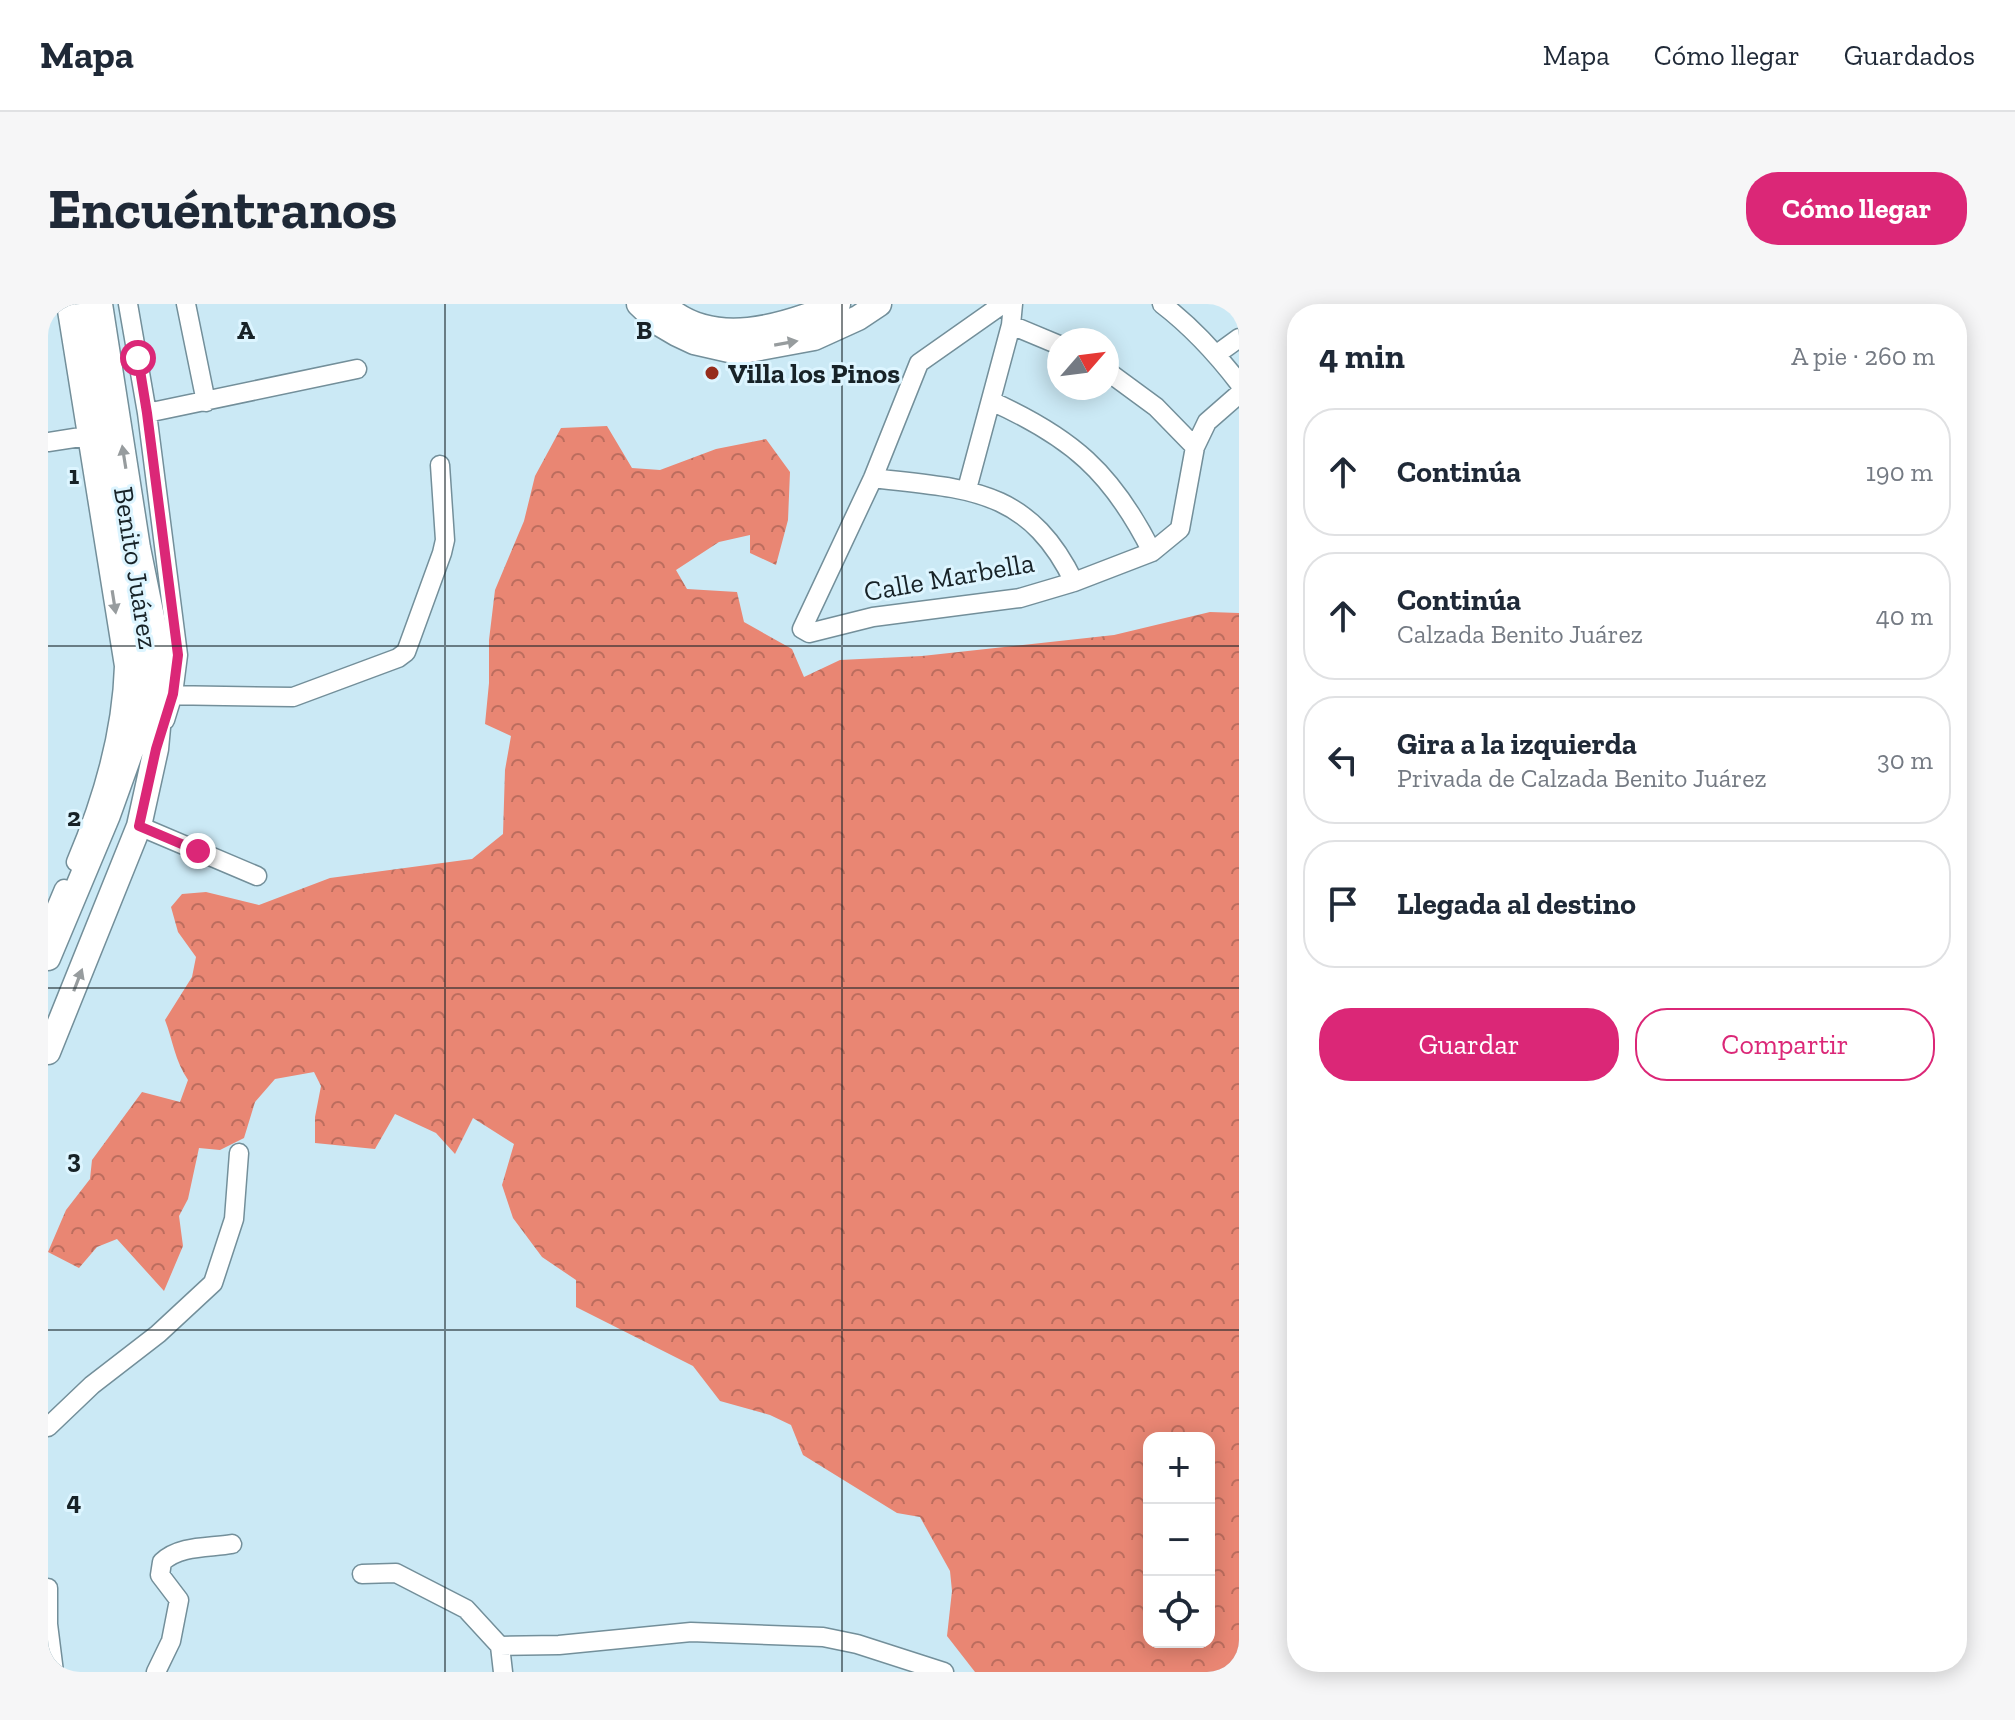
<!DOCTYPE html>
<html lang="es">
<head>
<meta charset="utf-8">
<style>
	body { margin:0; font-family:"Zilla Slab",serif; background:#f6f6f7; color:#1f2937 }
	.controls { position:absolute; right:24px; bottom:24px; display:grid; overflow:hidden; border-radius:16px; box-shadow:0 4px 20px #0003 }
	.controls button { width:72px; height:72px; display:grid; place-items:center; padding:0; border:0; border-bottom:2px solid #e0e1e3; background:#fff; color:#1f2937; font:40px sans-serif }
	.compass { position:absolute; left:999px; top:24px; width:72px; height:72px; border-radius:50%; background:#fff; box-shadow:0 4px 20px #0003; rotate:62deg }
	.stop { position:absolute; width:24px; height:24px; margin:-18px; border:6px solid #db2777; border-radius:50%; background:#fff }
	.stop.end { background:#db2777; border-color:#fff; box-shadow:0 2px 8px #0008 }
	.list { margin:0; padding:0; list-style:none }
	h2 { display:flex; justify-content:space-between; align-items:center; height:104px; margin:0; padding:0 32px; font-size:34px }
	h2 small { font-size:26px; font-weight:400; color:#747a83 }
	.list li { display:grid; grid-template-columns:52px 1fr auto; gap:24px; align-items:center; box-sizing:border-box; height:128px; margin:0 16px 16px; padding:0 16px; border:2px solid #e0e1e3; border-radius:32px }
	.list b { display:block; font-size:30px; white-space:nowrap }
	.list p { margin:0; font-size:26px; white-space:nowrap; color:#747a83 }
	.list em { font-size:26px; font-style:normal; color:#747a83 }
	.actions { display:flex; gap:16px; padding:24px 32px }
	.actions a { flex:1; padding:18px 0; border:2px solid #db2777; border-radius:32px; text-align:center; font-size:28px; color:#db2777 }
	.actions .main { background:#db2777; color:#fff }
	.icon { flex:none; width:44px; height:44px; fill:none; stroke:currentColor; stroke-width:2; stroke-linecap:round; stroke-linejoin:round }
	.map { position:relative; flex:none; width:1191px; height:1368px; overflow:hidden; border-radius:32px }
	header { display:flex; align-items:center; gap:48px; box-sizing:border-box; height:112px; padding:0 40px; background:#fff; border-bottom:2px solid #e0e1e3 }
	header strong { font-size:38px }
	nav { display:flex; gap:44px; margin-inline-start:auto; font-size:28px }
	.intro { display:flex; align-items:center; justify-content:space-between; box-sizing:border-box; height:192px; padding:0 48px }
	h1 { margin:0; font-size:56px }
	.button { padding:20px 36px; border-radius:32px; background:#db2777; color:#fff; font-size:28px; font-weight:700 }
	main { display:flex; gap:48px; padding:0 48px }
	aside { flex:1; background:#fff; border-radius:32px; box-shadow:0 4px 20px #0003 }
	.map>svg:first-child { display:block }
	.forest { fill:url(#forest-crowns); fill-rule:evenodd }
	.lines { fill:none; stroke-linecap:round; stroke-linejoin:round }
	.minor-casing { stroke:#738f9a; stroke-width:21 }
	.major-casing { stroke:#738f9a; stroke-width:27 }
	.minor { stroke:#fff; stroke-width:18 }
	.major { stroke:#fff; stroke-width:24 }
	.oneway { fill:#979c9e }
	.route { stroke:#db2777; stroke-width:10 }
	.grid { fill:none; stroke:#172227; stroke-width:2; stroke-opacity:0.55 }
	.poi-dot { fill:#962c1c; stroke:#ddf5ff; stroke-width:3 }
	.labels { text-anchor:middle; dominant-baseline:central; stroke-width:6; stroke-linejoin:round; paint-order:stroke }
	.poi-label { font-size:28px; font-weight:bold; fill:#172227; stroke:#ddf5ff; text-anchor:start }
	.street-label { font-size:28px; fill:#172227; stroke:#ddf5ff }
	.grid-label { font-size:26px; text-anchor:middle; font-weight:bold; fill:#172227; stroke:#ddf5ff; stroke-width:6; stroke-linejoin:round; paint-order:stroke }
</style>
</head>
<body>
<header>
<strong>Mapa</strong>
<nav><a>Mapa</a><a>Cómo llegar</a><a>Guardados</a></nav>
</header>
<div class="intro"><h1>Encuéntranos</h1><a class="button">Cómo llegar</a></div>
<main>
<div class="map">
<svg width="1191" height="1368" viewBox="0 0 1191 1368">
	<defs>
		<pattern id="forest-crowns" width="20" height="18" patternUnits="userSpaceOnUse" patternTransform="scale(2)"><rect width="20" height="18" fill="#e98673"/><path d="M2 6a3 3 0 1 1 6 0M12 15a3 3 0 1 1 6 0" fill="none" stroke="#bc6d5e"/></pattern>
	</defs>
	<rect width="100%" height="100%" fill="#cbe9f5"/>
	<path class="forest" d="M559 122 584 164 612 166 668 145 718 135 742 168 740 216 728 261 702 249V231L671 238 628 266 639 285 689 288 696 318 744 345 756 373 792 356 874 352 1066 331 1162 308 1191 309V1368H927L899 1332 904 1287 902 1267 872 1213 849 1209 755 1151 743 1121 722 1111 672 1097 645 1062 528 1003V976L494 953 465 914 454 881 466 840 425 814 407 850 388 829 347 810 327 845 267 839V813L273 782 266 768 227 775 207 798 196 834 172 846 151 844 140 895 131 912 135 942 116 987 69 935 49 943 31 964 0 948 18 906 42 875 44 856 94 788 132 798 140 776C127 757 125 737 117 716L144 673 148 653 130 628 123 603 134 590 158 588 211 601 282 574 424 555 455 530 457 466 463 432 437 420 441 379V336L447 286 476 217 487 172 513 124ZM1101 1134H1161V1338H1101Z"/>
	<g class="lines">
		<defs>
			<path id="minor" d="M18 0 76 362C74 428 54 497 28 558
				M80 0 99 109 130 351 125 390 117 416
				M138 0 158 98
				M955 0 871 59 825 174 754 325 761 329 825 313 972 294 1026 278 1104 248 1132 225 1147 143 1159 118 1191 90
				M1114 0C1144 23 1168 49 1191 79
				M963 21 1011 41
				M1169 50 1191 34
				M1059 67 1108 103 1147 143
				M943 97C1023 133 1064 168 1104 248
				M99 109 309 65
				M0 138 39 132
				M825 174C918 185 980 183 1026 278
				M919 185 963 21 965 0
				M114 391 245 393 350 354 358 348 394 249 397 236 392 161
				M91 522 209 572
				M0 623 16 585
				M0 1123 44 1081 110 1030 165 979 186 915 191 849
				M314 1270 348 1269 418 1305 452 1342 511 1341 643 1328 775 1333 809 1340 896 1368
				M0 1284V1320L6 1368
				M452 1342 455 1368
				M108 1368 123 1337 131 1296 112 1271 114 1258C132 1241 161 1244 184 1240"/>
			<path id="major" d="M591 0 612 20 629 30 646 38 690 48 766 34 810 14 831 0
				M615 0C663 47 737 22 790 0
				M0 654 60 511 84 444 91 403 93 361 67 225 31 0
				M0 748 91 522 108 445 112 402 111 363 106 323 90 244 52 0"/>
		</defs>
		<use href="#minor" class="minor-casing"/>
		<use href="#major" class="major-casing"/>
		<use href="#minor" class="minor"/>
		<use href="#major" class="major"/>
	</g>
	<defs><path id="oneway-solid" d="M-6-.8H1V-3.2L6.5 0L1 3.2V.8H-6Z" transform="scale(2)"/></defs>
	<g class="oneway">
		<use href="#oneway-solid" transform="translate(738 39) rotate(-10)"/>
		<use href="#oneway-solid" transform="translate(76 153) rotate(-99)"/>
		<use href="#oneway-solid" transform="translate(66 298) rotate(81)"/>
		<use href="#oneway-solid" transform="translate(30 676) rotate(-69)"/>
	</g>
	<g class="lines">
		<path class="route" d="M90 54 99 109 130 351 125 390 108 445 91 522 150 547"/>
	</g>
	<path class="grid" d="M397 0V1368M794 0V1368M0 342H1191M0 684H1191M0 1026H1191"/>
	<circle class="poi-dot" cx="664" cy="69" r="8"/>
	<g class="labels">
		<g class="poi-label">
			<text x="680" y="69">Villa los Pinos</text>
		</g>
		<g class="street-label">
			<text transform="translate(88 264) rotate(81)">Benito Juárez</text>
			<text transform="translate(901 273) rotate(-10)">Calle Marbella</text>
		</g>
	</g>
	<g class="grid-label">
		<text x="198" y="35">A</text>
		<text x="596" y="35">B</text>
		<text x="26" y="180">1</text>
		<text x="26" y="522">2</text>
		<text x="26" y="864">3</text>
		<text x="26" y="1206">4</text>
	</g>
</svg>
<div class="controls">
<button>+</button>
<button>−</button>
<button><svg class="icon" aria-label="locate" viewBox="0 0 24 24"><circle cx="12" cy="12" r="6"/><path d="M12 2v4M12 18v4M2 12h4M18 12h4"/></svg></button>
</div>
<svg class="compass" viewBox="-18 -18 36 36"><path d="M0-13l5 13h-10z" fill="#e53935"/><path d="M0 13l5-13h-10z" fill="#747a83"/></svg>
<div class="stop" style="left:90px;top:54px"></div>
<div class="stop end" style="left:150px;top:547px"></div>
</div>
<aside>
<h2>4 min<small>A pie · 260 m</small></h2>
<ul class="list">
<li><svg class="icon" aria-label="ahead" viewBox="0 0 24 24"><path d="M12 20V5M6 11l6-6 6 6"/></svg><div><b>Continúa</b></div><em>190 m</em></li>
<li><svg class="icon" aria-label="ahead" viewBox="0 0 24 24"><path d="M12 20V5M6 11l6-6 6 6"/></svg><div><b>Continúa</b><p>Calzada Benito Juárez</p></div><em>40 m</em></li>
<li><svg class="icon" aria-label="left" viewBox="0 0 24 24"><path d="M17 20v-9H6M10 6l-5 5 5 5"/></svg><div><b>Gira a la izquierda</b><p>Privada de Calzada Benito Juárez</p></div><em>30 m</em></li>
<li><svg class="icon" aria-label="arrive" viewBox="0 0 24 24"><path d="M6 21V4h12l-3 4 3 4H6"/></svg><div><b>Llegada al destino</b></div></li>
</ul>
<div class="actions"><a class="main">Guardar</a><a>Compartir</a></div>
</aside>
</main>
</body>
</html>
